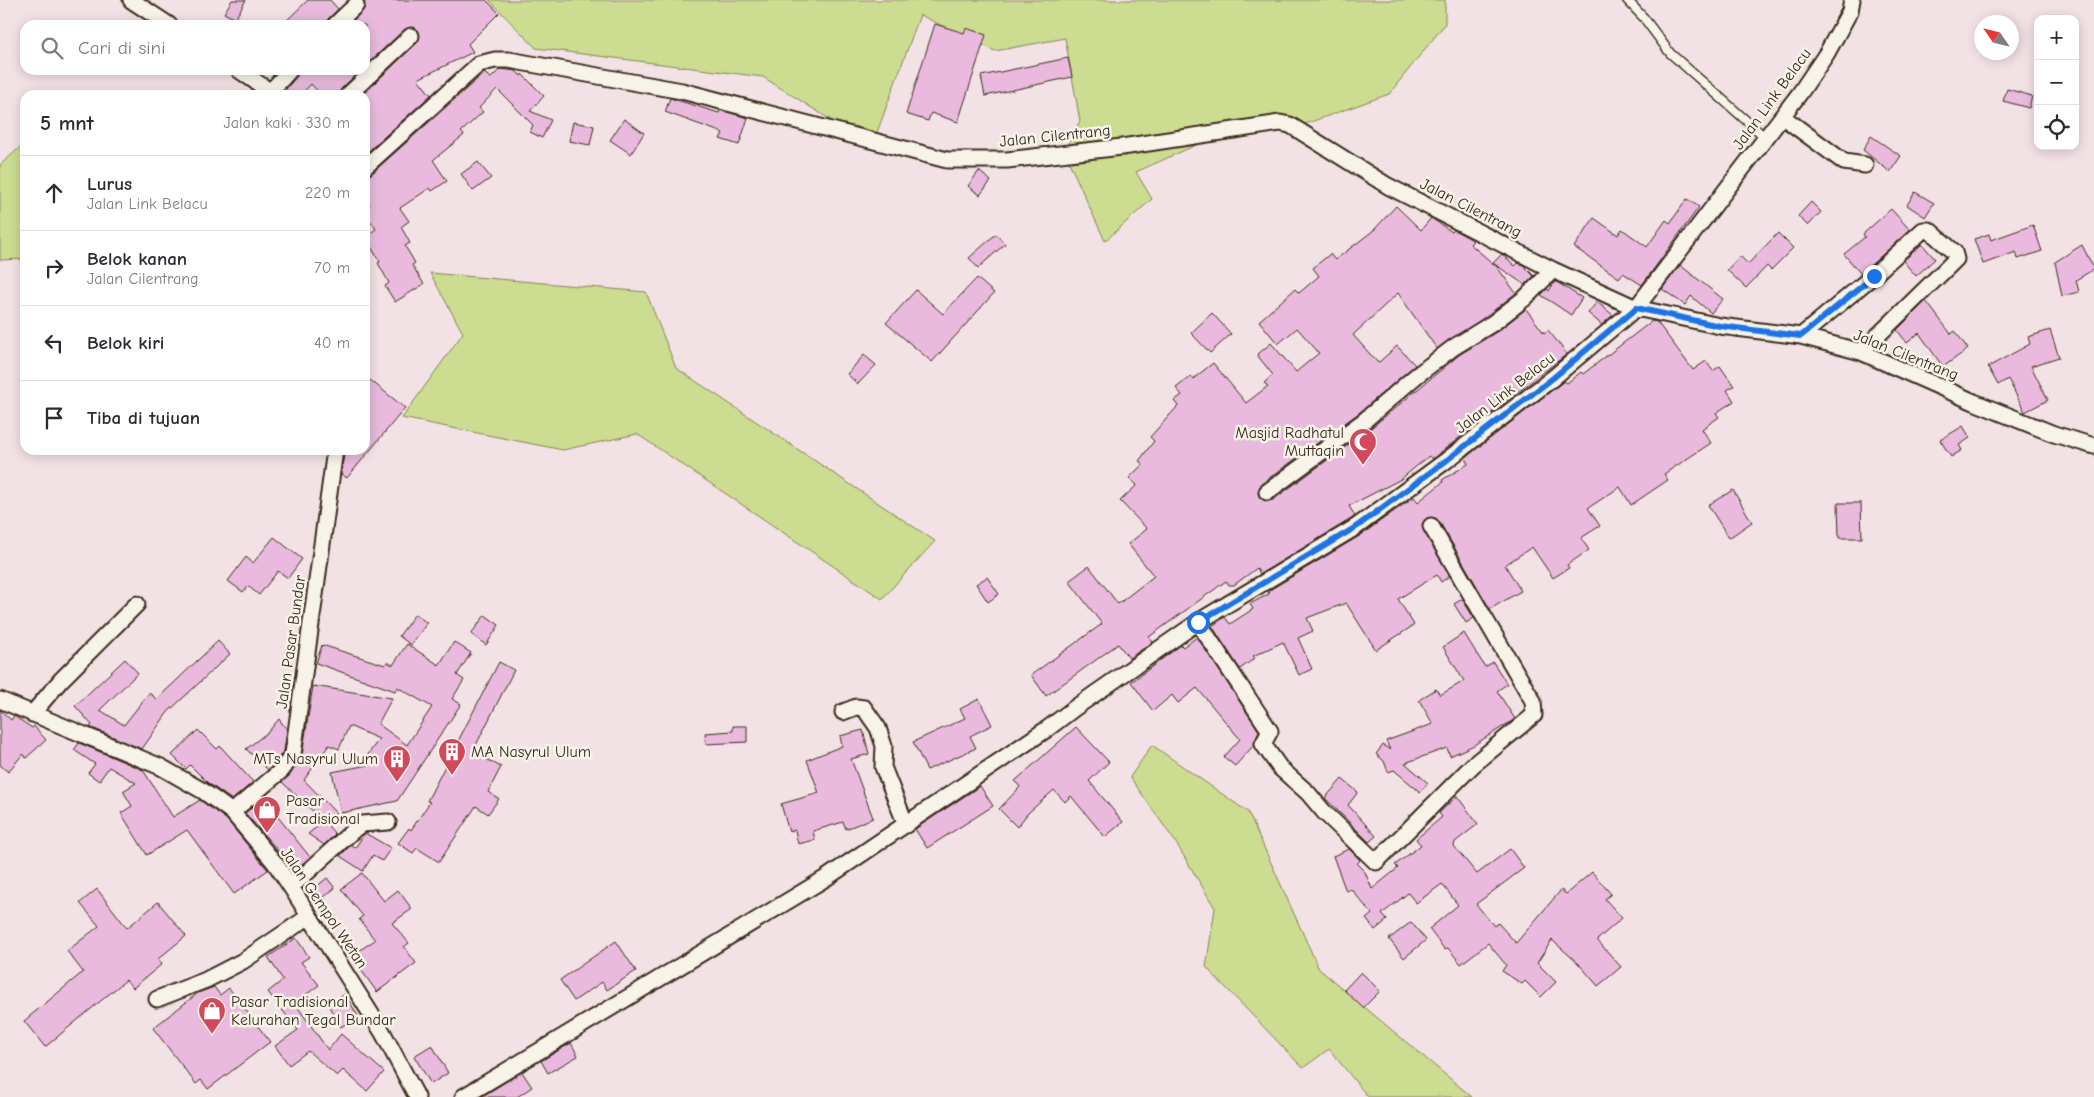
<!DOCTYPE html>
<html lang="id">
<head>
<meta charset="utf-8">
<style>
	body { margin:0; font-family:"Comic Neue",sans-serif; background:#f7f7f7; color:#2b2b33 }
	.controls { position:absolute; right:15px; top:15px; display:grid; overflow:hidden; border-radius:10px; box-shadow:0 2px 12px #0003 }
	.controls button { width:45px; height:45px; display:grid; place-items:center; padding:0; border:0; border-bottom:1px solid #e1e1e2; background:#fff; color:#2b2b33; font:25px sans-serif }
	.compass { position:absolute; left:1974px; top:15px; width:45px; height:45px; border-radius:50%; background:#fff; box-shadow:0 2px 12px #0003; rotate:305deg }
	.stop { position:absolute; width:15px; height:15px; margin:-11px; border:4px solid #1a73e8; border-radius:50%; background:#fff }
	.stop.end { background:#1a73e8; border-color:#fff; box-shadow:0 1px 5px #0008 }
	.list { margin:0; padding:0; list-style:none }
	h2 { display:flex; justify-content:space-between; align-items:center; height:65px; margin:0; padding:0 20px; font-size:21px }
	h2 small { font-size:16px; font-weight:400; color:#7c7c81 }
	.list li { display:grid; grid-template-columns:32px 1fr auto; gap:15px; align-items:center; box-sizing:border-box; height:75px; padding:0 20px; border-top:1px solid #e1e1e2 }
	.list b { display:block; font-size:19px; white-space:nowrap }
	.list p { margin:0; font-size:16px; white-space:nowrap; color:#7c7c81 }
	.list em { font-size:16px; font-style:normal; color:#7c7c81 }
	.icon { flex:none; width:28px; height:28px; fill:none; stroke:currentColor; stroke-width:2; stroke-linecap:round; stroke-linejoin:round }
	.map { position:relative; flex:none; width:2094px; height:1097px; overflow:hidden }
	.search { position:absolute; background:#fff; box-shadow:0 2px 12px #0003; left:20px; top:20px; width:350px; height:55px; display:flex; align-items:center; gap:12px; box-sizing:border-box; padding:0 18px; border-radius:15px; color:#7c7c81; font-size:19px }
	.panel { position:absolute; background:#fff; box-shadow:0 2px 12px #0003; left:20px; top:90px; width:350px; height:365px; border-radius:15px }
	.map>svg:first-child { display:block }
	.green { fill:#ccdc90; stroke:#848357 }
	.building { fill:#e9badd; stroke:#3b2a1e }
	.lines { fill:none; stroke-linecap:round; stroke-linejoin:round }
	.service-casing { stroke:#3b2a1e; stroke-width:11 }
	.minor-casing { stroke:#3b2a1e; stroke-width:19 }
	.service { stroke:#f7f3e8; stroke-width:8 }
	.minor { stroke:#f7f3e8; stroke-width:15 }
	.route { stroke:#1a73e8; stroke-width:6 }
	.labels { text-anchor:middle; dominant-baseline:central; stroke-width:5; stroke-linejoin:round; paint-order:stroke }
	.street-label { font-size:16px; fill:#3b2a1e; stroke:#f7f3e8 }
	.poi-label { font-size:16px; fill:#3b2a1e; stroke:#f7f3e8; text-anchor:start }
</style>
</head>
<body>
<div class="map">
<svg width="2094" height="1097" viewBox="0 0 2094 1097">
	<rect width="100%" height="100%" fill="#f3e2e5"/>
	<filter id="ink" filterUnits="userSpaceOnUse"><feTurbulence type="fractalNoise" baseFrequency=".02" numOctaves="2"/><feDisplacementMap in="SourceGraphic" scale="10" xChannelSelector="R" yChannelSelector="G"/><feConvolveMatrix kernelMatrix="1 2 1 2 8 2 1 2 1" color-interpolation-filters="sRGB"/></filter>
	<g filter="url(#ink)">
		<path class="green" d="M489 0H1445V24L1389 94 1294 128 1205 141 1136 172 1152 199 1105 241 1064 151 1080 121 1065 38 995 51 920 15 872 146 763 77 536 48Z
			M25 143V259L0 260V165Z
			M430 273 646 292 676 368 935 541 882 599 637 434 563 450 402 418 463 333Z
			M1152 745 1248 812 1319 969 1472 1097H1368L1329 1049 1303 1068 1206 967 1215 908 1176 843 1130 777Z"/>
		<path class="building" d="M232 0H246L235 19 224 13Z
			M308 0H330L338 9 328 19 326 25H282Z
			M364 0H486L499 13 468 44 473 52 418 79 431 95 365 154V95H362L417 43 420 34 414 27 405 29 365 66V25H349L365 8Z
			M935 24 964 33 966 28 986 35 958 122 931 113 928 121 906 114Z
			M1068 58 1072 77 985 96 981 76Z
			M500 69 516 71 521 76 522 74 544 96 530 111 551 120 542 138 530 132 533 125 497 89 479 108 483 112 461 132 464 135 433 160 447 181 432 191 430 188 400 208 409 221 401 227 410 243 405 246 415 263 412 265 424 284 395 302 385 286 389 283 378 263 380 262 365 237 376 229 365 213V208L370 204 365 196V176L371 174 484 73 491 78Z
			M299 70H361L342 88 339 95H321L311 84 301 95H292L286 89 297 76Z
			M2007 89 2032 96 2029 108 2003 101Z
			M670 98 719 113 720 110 748 118 739 145 720 139 723 133 665 112Z
			M624 119 644 133 631 154 610 140Z
			M573 122 594 126 590 145 569 141Z
			M1871 136 1901 156 1890 172 1863 150Z
			M478 162 491 178 473 191 461 174Z
			M979 171 991 181 980 195 968 186Z
			M1915 192 1934 203 1925 217 1907 205Z
			M1687 199 1699 207 1642 285 1623 273 1619 278 1574 247 1594 218 1618 235 1622 229 1647 247 1666 220 1670 223Z
			M1811 202 1821 212 1808 226 1798 216Z
			M1396 206 1421 230 1431 218 1452 232 1454 230 1469 238 1473 241 1470 244 1497 267 1516 293 1488 315 1437 349 1398 293 1353 335 1378 363 1397 346 1415 365 1359 413 1261 484 1258 493 1260 498 1268 501 1273 500 1371 428 1459 355 1498 331 1526 309 1544 333 1548 330 1567 354 1432 459 1429 456 1401 479 1349 506 1355 516 1351 519 1260 574 1257 568 1234 585H1229L1226 581 1149 637 1153 642 1129 658 1118 644 1046 696 1031 675 1102 624 1069 581 1089 566 1118 604 1154 576 1128 544 1147 529 1120 501 1137 485 1129 478 1143 464 1139 461 1154 441 1150 437 1178 406 1174 401 1182 395 1176 388 1191 376 1193 379 1213 363 1246 403 1268 386 1264 383 1273 375 1257 355 1271 343 1296 372 1319 353 1297 328 1278 344 1259 321 1295 289 1299 293 1319 276 1313 268 1330 254 1335 260 1374 230Z
			M1891 209 1910 230 1861 274 1844 254 1865 237 1863 234Z
			M2033 225 2042 251 2018 259 2016 252 1983 264 1974 239 1989 234 1991 240Z
			M1778 233 1793 248 1771 270 1767 266 1746 288 1727 270 1740 256 1748 264Z
			M996 234 1005 244 978 268 969 258Z
			M1922 244 1935 259 1916 276 1903 261Z
			M2082 245 2094 269 2076 280 2079 292 2062 296 2055 262Z
			M1502 254 1515 266 1518 263 1523 265 1534 276 1525 285 1493 263Z
			M1680 265 1723 299 1711 313 1691 296 1685 305 1662 289Z
			M977 278 994 293 932 362 886 323 916 290 943 314Z
			M1555 281 1582 298 1571 315 1541 295 1547 289 1549 291Z
			M1926 301 1951 334 1955 331 1968 349 1943 367 1919 333 1907 343 1897 330Z
			M1597 302 1613 315 1602 325 1588 313Z
			M1212 313 1231 334 1210 353 1191 333Z
			M1652 321 1657 322 1693 370 1706 361 1713 371 1720 366 1734 386 1727 390 1734 401 1716 413 1719 417 1702 429 1711 443 1664 474 1668 480 1631 505 1620 487 1588 508 1600 526 1581 538 1589 550 1567 565 1569 568 1553 578 1532 547 1505 565 1521 591 1490 609 1439 521 1435 518H1427L1423 522V530L1450 576 1441 582 1437 575 1398 599 1414 625 1376 650 1346 603 1307 618 1313 631 1298 638 1312 669 1299 675 1283 642 1253 656 1255 658 1240 669 1212 626 1225 617 1230 624 1253 609 1250 604 1269 594 1268 591 1361 535 1414 497 1418 502 1443 482 1442 480 1468 464 1465 458 1564 381 1567 383 1581 372 1583 374Z
			M2050 330 2059 357 2031 366 2048 400 2025 412 2008 379 1998 385 1988 367 2030 344 2028 337Z
			M864 355 876 365 858 384 847 374Z
			M365 376 405 408 347 478 341 474 344 455 348 450H365Z
			M1963 426 1970 438 1959 445 1962 450 1951 457 1940 440Z
			M1733 490 1752 522 1729 538 1708 505Z
			M1838 503H1861L1862 538H1839Z
			M274 537 302 559 288 578 278 571 259 595 248 586 243 592 228 581 246 557 253 563Z
			M987 577 999 594 988 602 976 584Z
			M1462 599 1474 618 1466 623 1454 604Z
			M415 614 427 623 411 645 399 636Z
			M485 615 499 625 486 645 471 634Z
			M1464 633 1485 667 1493 662 1507 684 1497 691 1515 719 1474 745 1450 756 1447 748 1405 763 1428 783 1420 792 1394 770 1388 772 1384 761 1376 754 1383 745 1390 750 1386 741 1433 724 1419 700 1436 689 1440 695 1464 681 1443 647Z
			M1197 637 1259 731 1254 745 1235 766 1224 757 1240 739 1197 688 1178 703 1172 695 1153 711 1131 682 1181 645 1183 647Z
			M218 641 230 654 168 712 142 749 90 727 92 725 75 706 125 659 138 673 100 710 124 725 149 693 157 699Z
			M454 642 471 653 457 675 464 680 452 699 461 704 397 801 341 813 332 772 373 764 364 760 379 739 349 726 339 749 329 745 304 780 337 814 319 817 282 782 290 775 302 756 313 686 392 698 378 724 407 745 432 707 397 687 395 691 316 663 322 645 385 665 387 662 393 665 407 644 439 665Z
			M499 662 514 670 474 749 477 750 475 753 501 767 488 792 499 799 488 814 476 806 439 862 417 848 413 853 398 843 409 828 411 830 430 802 427 801Z
			M979 699 992 725 970 736 976 748 927 770 913 742 965 718 960 709Z
			M0 710 11 720 14 716 32 728 34 726 46 740 26 758 23 754 8 772 0 765Z
			M279 719 287 730 284 751 268 770 246 749 268 732Z
			M733 726H747V742L706 744 705 733 733 731Z
			M1076 727 1109 762 1089 781 1123 822 1105 837 1071 796 1065 802 1054 790 1028 813 1017 827 999 809 1020 787 1015 781Z
			M198 730 217 749 220 746 253 782 232 800 208 783 190 765 186 769 172 755Z
			M863 730 869 754 851 759 873 818 846 829 843 822 813 831 815 840 798 844 795 830 789 832 781 804 819 793 807 760 842 746 840 736Z
			M79 743 143 770 173 817 200 800 226 819 268 870 234 894 187 830 147 855 121 813 132 806 123 791 136 783 109 767 99 781 88 773 95 764 74 750Z
			M1342 779 1358 792 1348 805 1376 836 1369 842 1325 798Z
			M980 786 993 806 927 848 915 829Z
			M1457 796 1478 824 1455 842 1454 846 1477 874 1510 849 1524 868 1476 904 1494 926 1498 923 1516 943 1561 890 1566 894 1592 872 1611 894 1605 899 1622 918 1597 940 1621 967 1598 986 1579 964 1552 940 1537 963 1556 982 1541 997 1525 981 1522 984 1502 971 1506 965 1488 943 1461 964 1448 948 1445 950 1429 929 1458 905 1442 884 1416 903 1408 893 1382 914 1387 920 1375 930 1366 919 1372 914 1351 889 1346 891 1333 856 1349 849 1360 860 1357 864 1365 872 1372 889 1398 868 1395 865 1421 845 1416 839 1442 817 1439 813Z
			M265 797 272 805 270 807 310 857 295 870 245 813Z
			M324 821 335 834 324 845 308 834Z
			M365 833 391 848 382 861 373 855 363 871 340 856 351 845 355 848Z
			M362 873 384 901 398 890 412 909 392 923 409 943 404 947 416 963 377 992 351 956 375 940 359 919 363 916 341 889Z
			M327 878 335 888 318 902 310 892Z
			M97 889 127 928 158 902 186 936 158 959 162 964 133 988 126 980 45 1047 24 1021 83 972 67 951 99 926 80 903Z
			M1411 922 1426 940 1404 958 1389 939Z
			M296 938 309 957 301 962 319 985 295 1003 328 1050 341 1034 384 1072 367 1091 343 1070 337 1076 308 1051 289 1065 275 1046 298 1030 268 992 283 980 268 957Z
			M616 941 636 971 607 990 602 982 574 1001 560 980Z
			M1361 972 1380 991 1363 1008 1344 990Z
			M214 987 220 995 229 988 270 1042 208 1089 201 1080 196 1084 153 1028 198 993Z
			M345 994 358 1016 341 1027 328 1005Z
			M571 1043 578 1056 548 1073 541 1061Z
			M432 1045 448 1073 431 1084 414 1056Z
			M522 1072 532 1087 517 1097H481Z"/>
		<g class="lines">
			<defs>
				<path id="service" d="M1627 0 1644 18 1670 53 1766 138"/>
				<path id="minor" d="M131 0 169 25
					M335 25 356 5
					M239 70 275 95
					M271 91 290 70
					M348 95 411 36
					M1783 117 1844 162 1865 165
					M365 167 479 64 495 60H509L682 91 947 160H1007L1122 147 1280 123 1290 125 1388 186 1553 270 1636 308 1720 326 1801 336 1861 352 1974 402 2054 434 2094 446
					M1801 336 1874 275 1923 230H1929L1954 252 1956 259 1861 352
					M1267 492 1365 420 1416 376 1454 347 1493 323 1525 298 1553 270
					M1198 622 1270 731 1263 744 1280 768 1308 793 1324 812 1376 862 1473 765 1534 715 1533 701 1431 526
					M0 700 161 767 203 791 232 812 275 863 291 887 383 1033 417 1097
					M843 712 856 707 864 708 878 728 884 746 883 767 906 825
					M32 714 61 680 137 604
					M232 812 282 770 293 754 335 450
					M291 887 356 828 362 824 388 822
					M157 999 206 980 243 961 308 917
					M463 1097 826 878 1047 729 1076 707 1198 622 1356 527 1447 460 1553 378 1636 308 1800 93 1827 53 1850 11 1852 0"/>
			</defs>
			<use href="#service" class="service-casing"/>
			<use href="#minor" class="minor-casing"/>
			<use href="#service" class="service"/>
			<use href="#minor" class="minor"/>
		</g>
	</g>
	<g class="lines" filter="url(#ink)">
		<path class="route" d="M1198 622 1356 527 1447 460 1553 378 1636 308 1720 326 1801 336 1874 276"/>
	</g>
	<defs>
		<symbol id="mosque-pin" viewBox="-11 -11 22 30"><path d="M0 17L-7.5 6A9.5 9.5 0 1 1 7.5 6Z" fill="#d1495b" stroke="#f7f3e8"/><path d="M3.5-4.9A6 6 0 1 0 3.5 4.9A5 5 0 1 1 3.5-4.9Z" fill="#fff"/></symbol>
		<symbol id="building-pin" viewBox="-11 -11 22 30"><path d="M0 17L-7.5 6A9.5 9.5 0 1 1 7.5 6Z" fill="#d1495b" stroke="#f7f3e8"/><path d="M-4-6H4V6H1V3H-1V6H-4ZM-2.5-4.3h1.7v1.8h-1.7ZM.8-4.3h1.7v1.8H.8ZM-2.5-1h1.7V.8h-1.7ZM.8-1h1.7V.8H.8Z" fill="#fff"/></symbol>
		<symbol id="shop-pin" viewBox="-11 -11 22 30"><path d="M0 17L-7.5 6A9.5 9.5 0 1 1 7.5 6Z" fill="#d1495b" stroke="#f7f3e8"/><path d="M-5-2.5h2.3a2.7 3.5 0 0 1 5.4 0H5L5.5 6h-11ZM-1.5-2.5h3a1.5 2.3 0 0 0-3 0Z" fill="#fff"/></symbol>
	</defs>
	<g fill-rule="evenodd">
		<use href="#mosque-pin" x="1347" y="426" width="32" height="43"/>
		<use href="#building-pin" x="436" y="736" width="32" height="43"/>
		<use href="#building-pin" x="381" y="743" width="32" height="43"/>
		<use href="#shop-pin" x="251" y="794" width="32" height="43"/>
		<use href="#shop-pin" x="196" y="995" width="32" height="43"/>
	</g>
	<g class="labels">
		<g class="street-label">
			<text transform="translate(1772 99) rotate(-54)">Jalan Link Belacu</text>
			<text transform="translate(1055 136) rotate(-6)">Jalan Cilentrang</text>
			<text transform="translate(1471 208) rotate(27)">Jalan Cilentrang</text>
			<text transform="translate(1906 355) rotate(22)">Jalan Cilentrang</text>
			<text transform="translate(1505 393) rotate(-38)">Jalan Link Belacu</text>
			<text transform="translate(291 642) rotate(-82)">Jalan Pasar Bundar</text>
			<text transform="translate(324 908) rotate(56)">Jalan Gempol Wetan</text>
		</g>
		<g class="poi-label">
			<text x="1344" y="433" text-anchor="end">Masjid Radhatul<tspan x="1344" dy="18">Muttaqin</tspan></text>
			<text x="471" y="752">MA Nasyrul Ulum</text>
			<text x="378" y="759" text-anchor="end">MTs Nasyrul Ulum</text>
			<text x="286" y="801">Pasar<tspan x="286" dy="18">Tradisional</tspan></text>
			<text x="231" y="1002">Pasar Tradisional<tspan x="231" dy="18">Kelurahan Tegal Bundar</tspan></text>
		</g>
	</g>
</svg>
<div class="controls">
<button>+</button>
<button>−</button>
<button><svg class="icon" aria-label="locate" viewBox="0 0 24 24"><circle cx="12" cy="12" r="6"/><path d="M12 2v4M12 18v4M2 12h4M18 12h4"/></svg></button>
</div>
<svg class="compass" viewBox="-18 -18 36 36"><path d="M0-13l5 13h-10z" fill="#e53935"/><path d="M0 13l5-13h-10z" fill="#7c7c81"/></svg>
<div class="stop" style="left:1198px;top:622px"></div>
<div class="stop end" style="left:1874px;top:276px"></div>
<div class="search"><svg class="icon" aria-label="search" viewBox="0 0 24 24"><circle cx="10" cy="10" r="6"/><path d="M15 15l6 6"/></svg>Cari di sini</div>
<section class="panel">
<h2>5 mnt<small>Jalan kaki · 330 m</small></h2>
<ul class="list">
<li><svg class="icon" aria-label="ahead" viewBox="0 0 24 24"><path d="M12 20V5M6 11l6-6 6 6"/></svg><div><b>Lurus</b><p>Jalan Link Belacu</p></div><em>220 m</em></li>
<li><svg class="icon" aria-label="right" viewBox="0 0 24 24"><path d="M7 20v-9h11M14 6l5 5-5 5"/></svg><div><b>Belok kanan</b><p>Jalan Cilentrang</p></div><em>70 m</em></li>
<li><svg class="icon" aria-label="left" viewBox="0 0 24 24"><path d="M17 20v-9H6M10 6l-5 5 5 5"/></svg><div><b>Belok kiri</b></div><em>40 m</em></li>
<li><svg class="icon" aria-label="arrive" viewBox="0 0 24 24"><path d="M6 21V4h12l-3 4 3 4H6"/></svg><div><b>Tiba di tujuan</b></div></li>
</ul>
</section>
</div>
</body>
</html>
